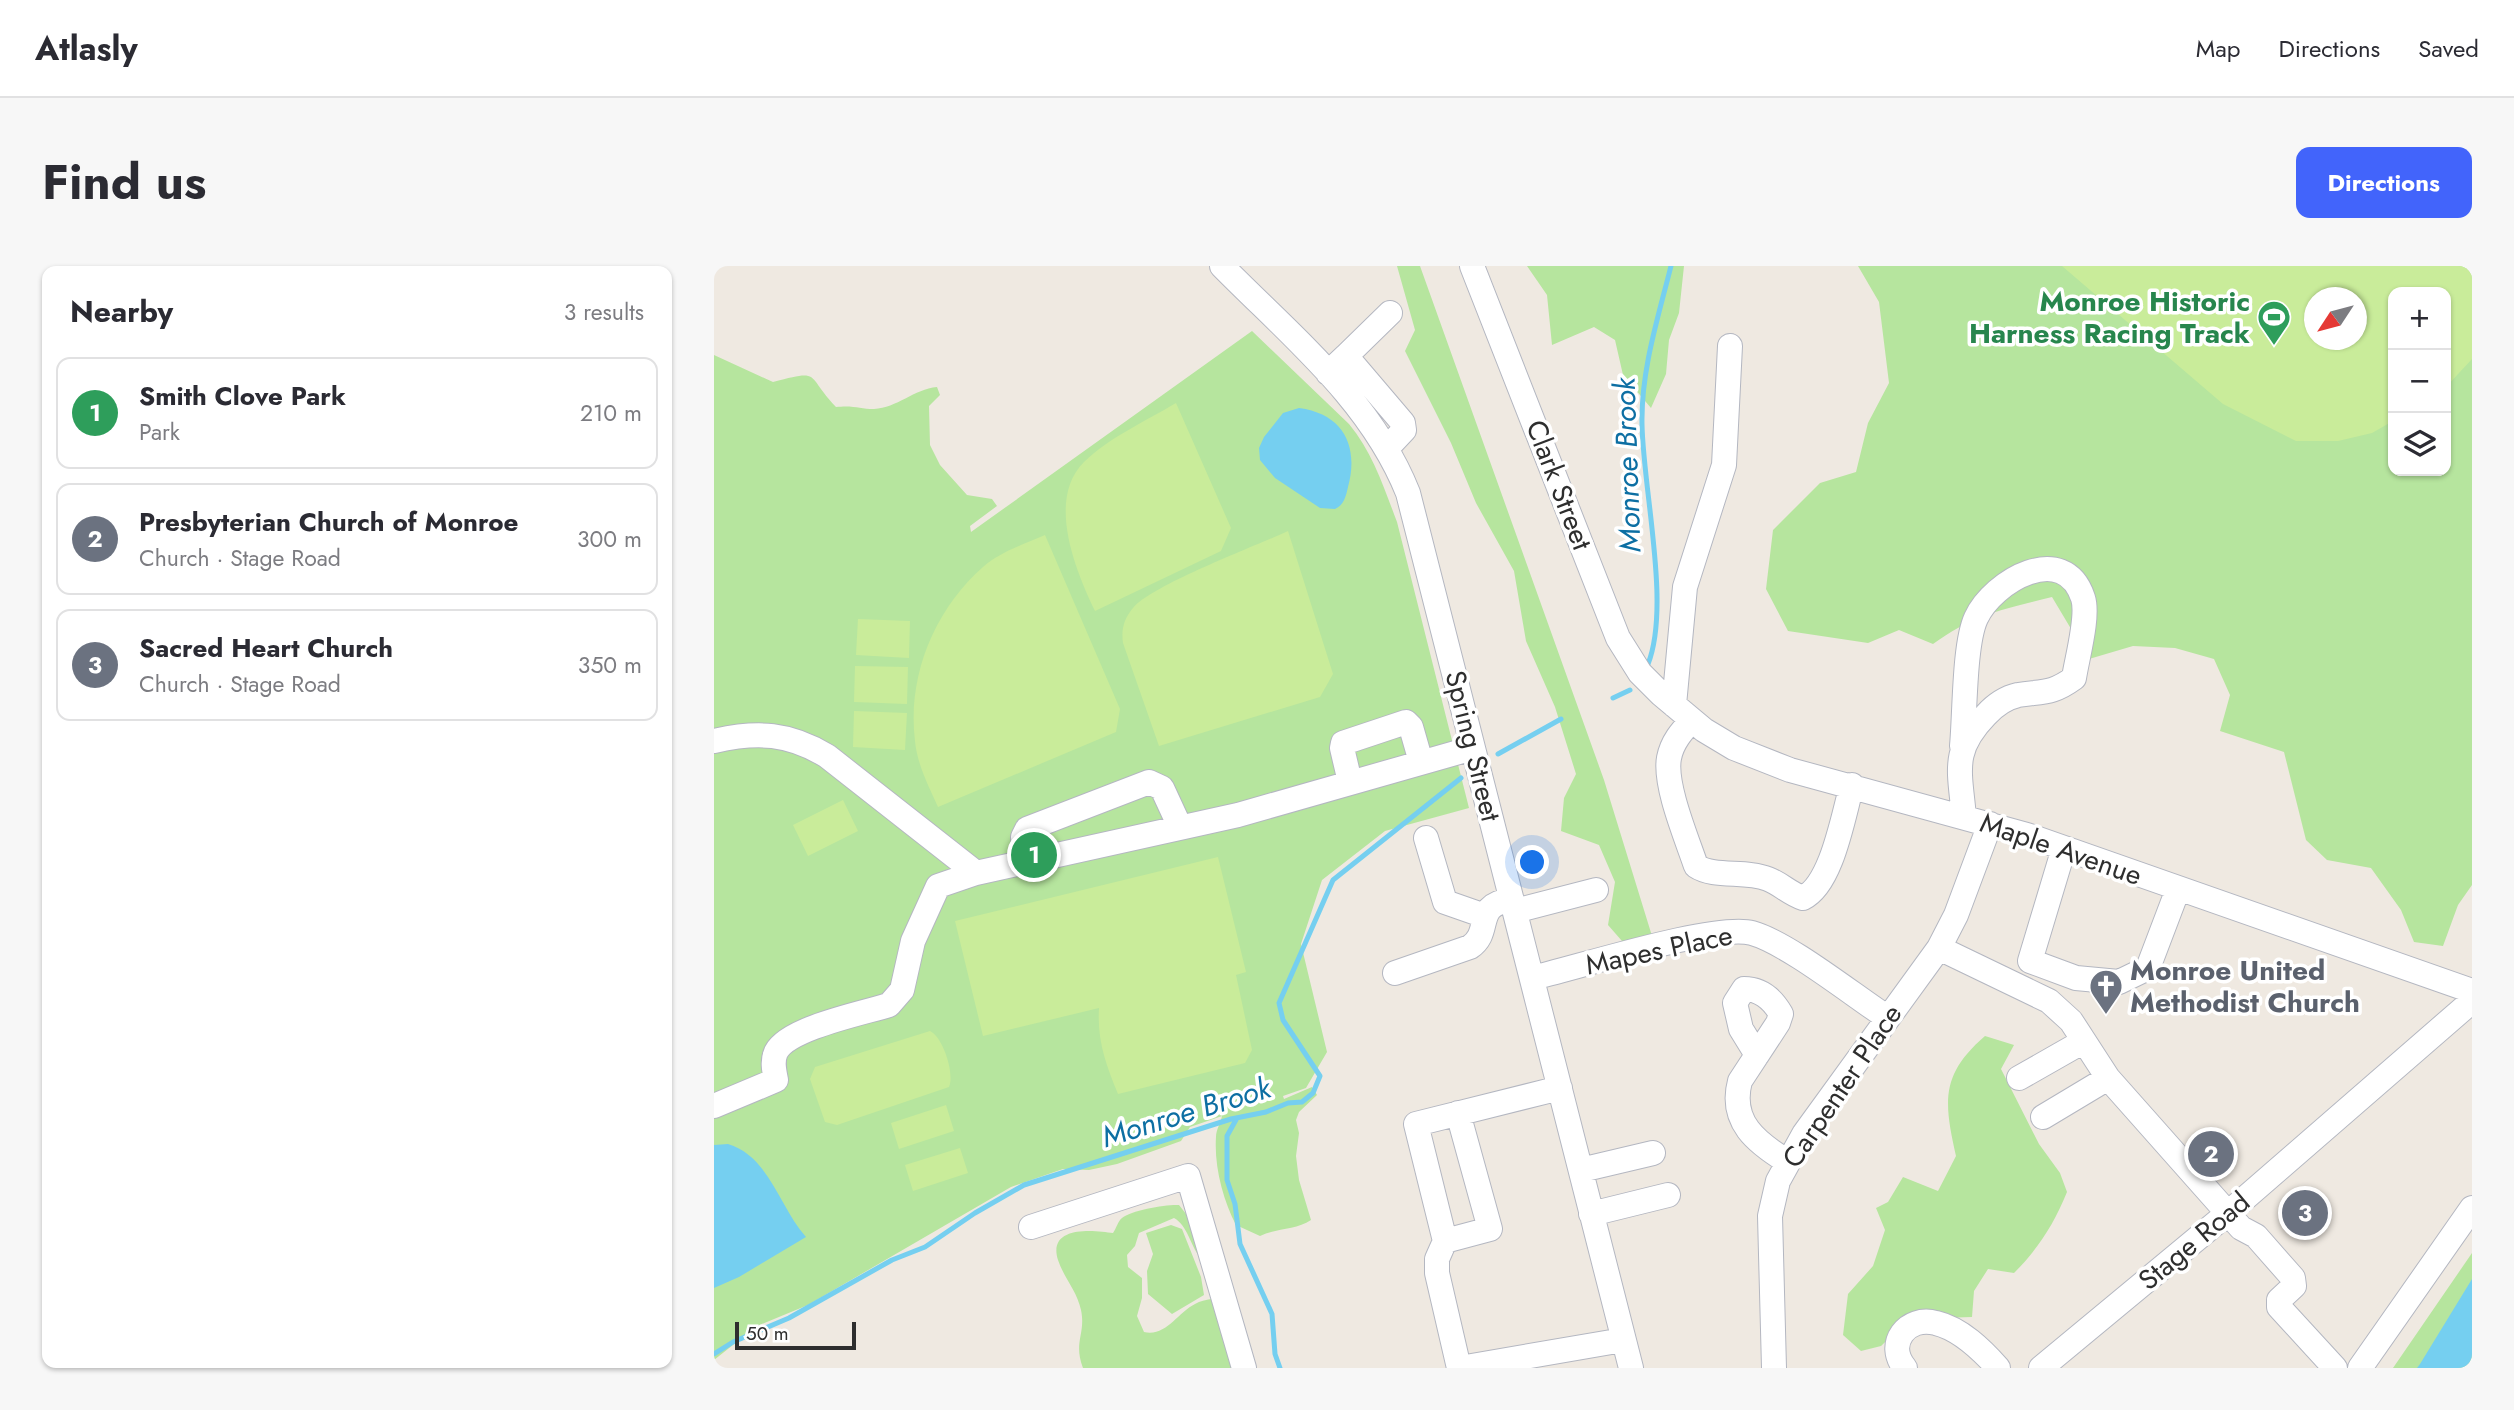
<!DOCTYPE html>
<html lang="en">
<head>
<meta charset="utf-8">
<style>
	body { margin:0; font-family:Jost,sans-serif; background:#f7f7f7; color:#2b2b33 }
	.controls { position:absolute; right:21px; top:21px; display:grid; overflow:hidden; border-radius:14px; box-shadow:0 2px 5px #0004 }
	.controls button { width:63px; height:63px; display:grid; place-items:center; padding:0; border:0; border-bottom:2px solid #e1e1e2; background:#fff; color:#2b2b33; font:35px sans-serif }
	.compass { position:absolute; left:1590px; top:21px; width:63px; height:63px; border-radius:50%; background:#fff; box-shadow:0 2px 5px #0004; rotate:234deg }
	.scale { position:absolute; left:21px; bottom:18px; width:121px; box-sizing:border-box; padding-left:7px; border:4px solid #2e2e2e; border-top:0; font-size:19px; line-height:24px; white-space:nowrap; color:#2e2e2e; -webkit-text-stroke:5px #fff; paint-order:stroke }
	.you { position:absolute; left:819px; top:597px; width:24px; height:24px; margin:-18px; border:5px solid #fff; border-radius:50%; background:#1a73e8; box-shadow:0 0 0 10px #1a73e833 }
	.badge { display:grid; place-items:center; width:46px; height:46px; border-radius:50%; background:#4264fb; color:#fff; font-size:23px; font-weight:700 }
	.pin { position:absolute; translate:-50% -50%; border:4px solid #fff; box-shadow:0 2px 7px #0006 }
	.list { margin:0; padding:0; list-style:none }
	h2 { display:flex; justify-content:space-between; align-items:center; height:91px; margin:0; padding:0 28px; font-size:30px }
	h2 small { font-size:23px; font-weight:400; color:#7c7c81 }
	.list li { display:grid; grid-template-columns:46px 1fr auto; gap:21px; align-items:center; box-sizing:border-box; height:112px; margin:0 14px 14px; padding:0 14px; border:2px solid #e1e1e2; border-radius:14px }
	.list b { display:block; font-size:26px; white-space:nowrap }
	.list p { margin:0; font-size:23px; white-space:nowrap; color:#7c7c81 }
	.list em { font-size:23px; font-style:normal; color:#7c7c81 }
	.icon { flex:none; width:38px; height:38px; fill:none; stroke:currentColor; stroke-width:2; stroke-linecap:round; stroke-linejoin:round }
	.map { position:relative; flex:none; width:1758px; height:1102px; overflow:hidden; border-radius:14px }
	header { display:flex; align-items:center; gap:42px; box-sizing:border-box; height:98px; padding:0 35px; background:#fff; border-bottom:2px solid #e1e1e2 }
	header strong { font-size:33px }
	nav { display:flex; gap:38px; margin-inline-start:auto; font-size:24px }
	.intro { display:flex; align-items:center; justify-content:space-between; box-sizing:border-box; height:168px; padding:0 42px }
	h1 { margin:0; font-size:49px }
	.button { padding:18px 32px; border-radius:14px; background:#4264fb; color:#fff; font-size:24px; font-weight:700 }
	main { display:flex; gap:42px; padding:0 42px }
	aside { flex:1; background:#fff; border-radius:14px; box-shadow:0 2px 5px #0004 }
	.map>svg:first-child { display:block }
	.green { fill:#b6e59e; fill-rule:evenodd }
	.pitch { fill:#c9ec9a; fill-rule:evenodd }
	.water { fill:#75cff0 }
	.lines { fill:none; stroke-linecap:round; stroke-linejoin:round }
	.stream { stroke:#75cff0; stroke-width:5 }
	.minor-casing { stroke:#b4b7c1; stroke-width:26 }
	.minor { stroke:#fff; stroke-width:24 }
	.labels { text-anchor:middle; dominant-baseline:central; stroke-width:7; stroke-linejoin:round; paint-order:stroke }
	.leisure-label { font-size:28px; font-weight:bold; fill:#27864d; stroke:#fff; text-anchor:end }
	.street-label { font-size:28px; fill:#2e2e2e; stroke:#fff }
	.worship-label { font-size:28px; font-weight:bold; fill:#5b616d; stroke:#fff; text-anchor:start }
	.water-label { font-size:30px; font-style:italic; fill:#0d6fa3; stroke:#fff }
</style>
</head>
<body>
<header>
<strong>Atlasly</strong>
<nav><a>Map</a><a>Directions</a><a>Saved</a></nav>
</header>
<div class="intro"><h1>Find us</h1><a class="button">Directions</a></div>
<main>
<aside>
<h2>Nearby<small>3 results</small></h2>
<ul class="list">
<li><span class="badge" style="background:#2e9e5b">1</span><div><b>Smith Clove Park</b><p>Park</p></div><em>210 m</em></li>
<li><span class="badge" style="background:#6b7280">2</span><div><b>Presbyterian Church of Monroe</b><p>Church · Stage Road</p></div><em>300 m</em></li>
<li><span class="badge" style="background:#6b7280">3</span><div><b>Sacred Heart Church</b><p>Church · Stage Road</p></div><em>350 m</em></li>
</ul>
</aside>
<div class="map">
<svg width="1758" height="1102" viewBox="0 0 1758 1102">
	<rect width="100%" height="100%" fill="#efe9e1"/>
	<path class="green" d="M683 0H706L890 514 938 670 915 683 894 659 901 616 885 579 847 565 850 532 862 508 841 441 812 375 800 305 762 237 737 177 691 85 701 64Z
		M813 0H970L965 47 955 74 952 108 937 142 909 109 901 74 880 61 838 79 833 29Z
		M1144 0H1758V619L1744 639 1729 680 1700 676 1687 644 1657 602 1613 594 1592 574 1570 486 1506 465 1516 429 1500 393 1461 382 1419 380 1375 393 1338 331C1290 343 1260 348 1219 378L1185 364 1154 377 1074 365 1052 323 1059 264 1106 217 1142 206 1154 157 1175 117 1165 36ZM1679 26H1732V205H1679ZM1601 32H1643V74H1601Z
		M538 65 635 158C659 187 670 222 683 256L755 542 671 565 608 614 587 678 613 786 592 822 569 830 570 833 598 821 603 829 585 846 582 854 585 867 582 890 585 914 597 954C582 964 563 962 546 970L522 959C509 934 500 900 502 871 502 864 507 856 508 850L476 861 467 875 403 898 375 904 349 903 297 921 94 1039 43 1060 0 1094V89L59 116C109 103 91 109 122 141 140 139 146 143 160 143 183 142 200 123 223 121L226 129 215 140 216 179 226 199 253 229 278 233 283 240 256 260 257 266Z
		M1271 770 1300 779 1287 803 1325 878 1346 907 1353 926C1340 958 1324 983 1300 1007L1274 1003 1260 1025 1258 1051 1195 1053 1167 1080 1147 1085 1129 1069 1134 1028 1159 1000 1171 964 1162 942 1174 936 1189 911 1224 925 1242 890C1230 836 1226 809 1271 770Z
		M465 939 476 953 486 991C476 979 474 960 460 952L425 967 421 980 413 989 414 1001 428 1012V1032L423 1050 430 1066C452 1071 463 1047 481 1038 486 1035 492 1034 497 1033L519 1102H369C359 1076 372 1068 367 1044 363 1025 350 1012 344 994 333 959 380 964 399 967 402 963 404 955 408 952 417 944 454 938 465 939Z
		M457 959 468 963 487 1011 490 1029 458 1048 434 1028 433 1005 439 988 432 967Z
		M1758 987V1102H1679Z"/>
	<path class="pitch" d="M1348 0H1758V93L1732 121V26H1679V155L1658 167 1624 175H1582L1509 138ZM1601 32H1643V74H1601Z
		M462 137 517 262 507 285 381 345C362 305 332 234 370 196 396 171 432 155 462 137Z
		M574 265 619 408 606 431 445 480 409 377C407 363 410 353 419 342 440 318 540 281 574 265Z
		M331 269 406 443 402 466 224 541C215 521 203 498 201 475 193 411 220 344 269 301 286 286 310 278 331 269Z
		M144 353 196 355 195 392 142 389Z
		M141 400 194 401 193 438 140 436Z
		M140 445 193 447 191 484 139 481Z
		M129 534 144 565 94 590 79 559Z
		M504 591 532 706 522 709 538 784 531 797 404 828C392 799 383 775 385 742L269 770 241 655Z
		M216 765C229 771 241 808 235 821L123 859 111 856 96 813 101 801Z
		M232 839 240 865 185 883 177 857Z
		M246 882 254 907 199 925 191 899Z"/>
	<path class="water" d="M585 142C630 148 645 181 634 221 632 230 630 239 621 243L606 242 561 212 546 194 545 182 550 171 569 147Z
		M14 878C55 890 66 942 92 971L25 1011 0 1022V879Z
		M1758 1013V1102H1703L1706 1098Z"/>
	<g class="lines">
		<path class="stream" d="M934 398C957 340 929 224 928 158 927 104 944 52 957 0
			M899 432 916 424
			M784 488 847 453
			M523 852 513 870V914L521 938 526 978 558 1048 561 1088 566 1102
			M0 1088 19 1076 75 1052 178 994 211 981 261 947 310 919 517 853 552 846 574 837 588 836 599 827 606 810 569 754 565 737 619 614 747 512"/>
		<defs>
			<path id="minor" d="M508 0C577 70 657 134 694 227L917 1102
				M758 0 904 372 926 407 947 428 990 464 1020 482 1076 504 1313 569 1758 725
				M632 90 676 47
				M614 107 632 90 689 157 690 164 674 181
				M960 439 971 321 1010 199 1016 80
				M978 454C968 465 958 476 955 492 950 519 973 573 982 600 1000 612 1032 604 1054 613 1067 618 1076 628 1089 632 1118 618 1129 550 1138 519
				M0 475C44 465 75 467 113 490L262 607
				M1248 480C1251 449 1250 378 1262 352 1279 315 1350 274 1369 332 1375 350 1363 392 1360 412 1338 428 1330 425 1304 429 1291 432 1281 439 1272 449 1237 485 1246 505 1250 551
				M636 516 628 482 629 477 692 456 697 461 707 496
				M712 572 731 636 771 650
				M1350 582 1316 695 1362 712 1405 716 1434 702 1464 623
				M312 596 309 571 313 563 435 516 448 522 466 561
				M801 645 882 624
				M1225 682 1335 735 1357 755 1394 812 1527 962 1542 970 1579 1012 1580 1020 1565 1034V1041L1621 1102
				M681 707 756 681C779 666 758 638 798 634
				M818 712C862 702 1002 657 1038 667 1074 677 1140 730 1174 752
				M1043 789 1027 763 1021 737 1030 723C1047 723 1059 734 1067 748L1064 757 1026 815C1015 856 1043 877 1074 896
				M1305 812 1370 775
				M0 840 62 814C60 804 58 795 62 786 74 762 149 747 175 739L188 724 199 675 224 620 262 607 524 549 759 482
				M1329 851 1394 812
				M867 904 939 887
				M877 948 954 929
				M317 961 474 910 530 1102
				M731 975 776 963 744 847
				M745 1102 723 1007V993L731 975 702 858 846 822
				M746 1102 909 1074
				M1060 1102 1056 950 1064 915 1090 868 1225 682 1242 649 1276 558
				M1191 1102C1171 1078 1193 1049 1222 1057 1247 1063 1268 1084 1284 1102
				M1327 1102 1514 947 1758 735
				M1646 1102 1758 942"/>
		</defs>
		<use href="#minor" class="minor-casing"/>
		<use href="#minor" class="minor"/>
	</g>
	<defs>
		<symbol id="stadium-pin" viewBox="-11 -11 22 30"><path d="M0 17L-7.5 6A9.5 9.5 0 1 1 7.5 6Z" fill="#2e9e5b" stroke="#fff"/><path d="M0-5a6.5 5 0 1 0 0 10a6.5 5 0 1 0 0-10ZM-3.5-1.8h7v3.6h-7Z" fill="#fff"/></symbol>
		<symbol id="church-pin" viewBox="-11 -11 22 30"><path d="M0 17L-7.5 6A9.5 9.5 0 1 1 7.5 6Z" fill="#6b7280" stroke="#fff"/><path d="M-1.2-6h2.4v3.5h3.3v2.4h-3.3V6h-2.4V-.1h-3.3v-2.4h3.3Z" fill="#fff"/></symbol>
	</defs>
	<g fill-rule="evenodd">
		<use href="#stadium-pin" x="1541" y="32" width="38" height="52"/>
		<use href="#church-pin" x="1373" y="701" width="38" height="52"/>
	</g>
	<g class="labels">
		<g class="leisure-label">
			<text x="1536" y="35">Monroe Historic<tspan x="1536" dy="32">Harness Racing Track</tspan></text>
		</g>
		<g class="street-label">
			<text transform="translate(845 219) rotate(69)">Clark Street</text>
			<text transform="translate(759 480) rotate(76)">Spring Street</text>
			<text transform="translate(1347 583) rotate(19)">Maple Avenue</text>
			<text transform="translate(945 684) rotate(-12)">Mapes Place</text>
			<text transform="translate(1128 820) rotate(-56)">Carpenter Place</text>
			<text transform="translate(1480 975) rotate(-40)">Stage Road</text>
		</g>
		<g class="worship-label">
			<text x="1416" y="704">Monroe United<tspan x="1416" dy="32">Methodist Church</tspan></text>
		</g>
		<g class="water-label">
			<text transform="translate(913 199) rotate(-92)">Monroe Brook</text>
			<text transform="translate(472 846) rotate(-17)">Monroe Brook</text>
		</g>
	</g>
</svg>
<div class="controls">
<button>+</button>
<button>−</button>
<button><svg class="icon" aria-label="layers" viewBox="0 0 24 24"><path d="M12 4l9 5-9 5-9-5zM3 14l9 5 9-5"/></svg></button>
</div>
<svg class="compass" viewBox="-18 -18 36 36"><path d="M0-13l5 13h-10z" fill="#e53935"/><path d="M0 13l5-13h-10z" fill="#7c7c81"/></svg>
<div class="scale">50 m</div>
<div class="you"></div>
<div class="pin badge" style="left:320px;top:589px;background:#2e9e5b">1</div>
<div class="pin badge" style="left:1497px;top:888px;background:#6b7280">2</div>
<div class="pin badge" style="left:1591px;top:947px;background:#6b7280">3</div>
</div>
</main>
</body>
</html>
